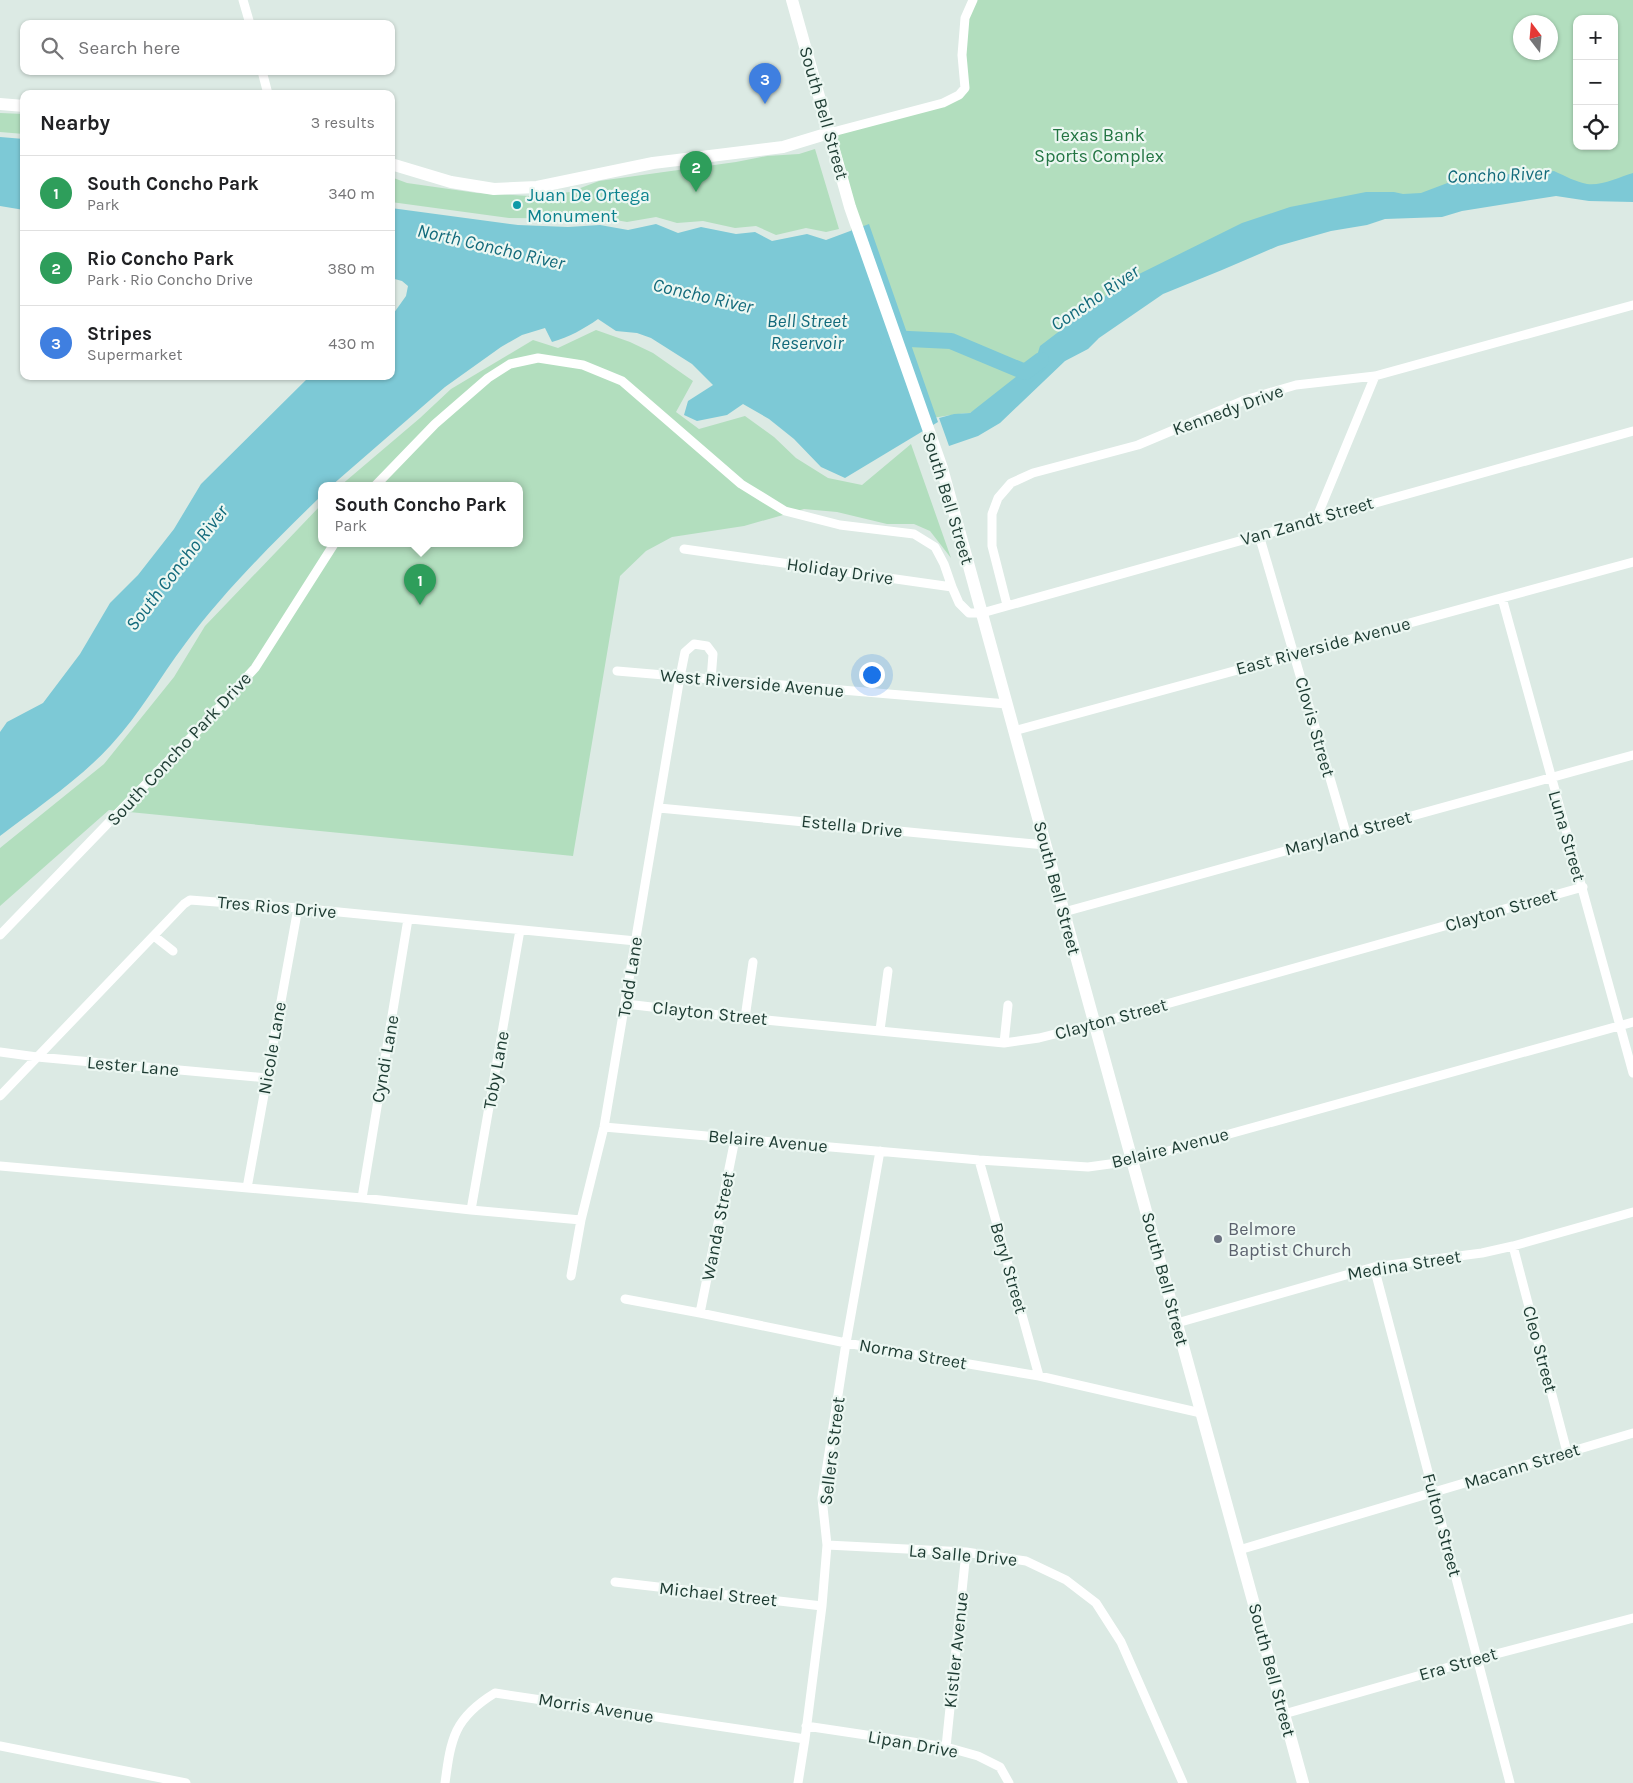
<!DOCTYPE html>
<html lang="en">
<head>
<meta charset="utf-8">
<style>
	body { margin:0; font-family:Karla,sans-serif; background:#f6f6f6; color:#202124 }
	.controls { position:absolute; right:15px; top:15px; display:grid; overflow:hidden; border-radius:10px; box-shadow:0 1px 4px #0004 }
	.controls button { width:45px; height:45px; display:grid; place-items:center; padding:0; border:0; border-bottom:1px solid #e0e0e0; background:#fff; color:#202124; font:25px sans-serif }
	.compass { position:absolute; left:1513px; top:15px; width:45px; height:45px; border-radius:50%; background:#fff; box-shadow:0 1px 4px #0004; rotate:344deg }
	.you { position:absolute; left:871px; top:674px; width:18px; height:18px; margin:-12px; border:4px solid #fff; border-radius:50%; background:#1a73e8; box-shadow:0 0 0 8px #1a73e833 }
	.badge { display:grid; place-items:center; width:32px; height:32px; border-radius:50%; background:#ea580c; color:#fff; font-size:16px; font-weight:700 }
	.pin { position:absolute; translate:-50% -41px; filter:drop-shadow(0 1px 2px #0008) }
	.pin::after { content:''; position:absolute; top:26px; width:18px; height:15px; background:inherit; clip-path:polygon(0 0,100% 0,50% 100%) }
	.popup { position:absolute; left:318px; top:482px; width:205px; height:65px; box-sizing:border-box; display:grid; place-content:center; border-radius:10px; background:#fff; filter:drop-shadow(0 1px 4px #0005); font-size:16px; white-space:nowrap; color:#757577 }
	.popup b { font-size:19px; color:#202124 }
	.popup::after { content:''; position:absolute; left:50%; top:100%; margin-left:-10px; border:10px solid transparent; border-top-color:#fff }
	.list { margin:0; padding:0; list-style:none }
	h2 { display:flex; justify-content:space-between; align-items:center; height:65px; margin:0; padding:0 20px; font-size:21px }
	h2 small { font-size:16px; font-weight:400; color:#757577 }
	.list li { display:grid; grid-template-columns:32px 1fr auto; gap:15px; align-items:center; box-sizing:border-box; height:75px; padding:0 20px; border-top:1px solid #e0e0e0 }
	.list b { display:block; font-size:19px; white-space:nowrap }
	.list p { margin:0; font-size:16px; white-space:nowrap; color:#757577 }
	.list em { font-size:16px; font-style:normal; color:#757577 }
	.icon { flex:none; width:28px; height:28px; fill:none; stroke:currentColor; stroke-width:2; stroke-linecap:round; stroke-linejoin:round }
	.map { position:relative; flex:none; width:1633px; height:1783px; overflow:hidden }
	.search { position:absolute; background:#fff; box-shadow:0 1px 4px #0004; left:20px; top:20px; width:375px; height:55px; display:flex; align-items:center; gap:12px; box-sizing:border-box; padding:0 18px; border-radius:10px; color:#757577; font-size:19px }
	.panel { position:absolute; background:#fff; box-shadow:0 1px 4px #0004; left:20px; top:90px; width:375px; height:290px; border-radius:10px }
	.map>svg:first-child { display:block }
	.green { fill:#b2debe; fill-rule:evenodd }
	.water { fill:#7dc9d6 }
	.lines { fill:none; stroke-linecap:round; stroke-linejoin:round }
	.river { stroke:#7dc9d6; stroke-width:16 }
	.street { stroke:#fff; stroke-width:9 }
	.secondary { stroke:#fff; stroke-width:12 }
	.culture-dot { fill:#0f9aa8; stroke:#ecf7f2; stroke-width:2 }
	.worship-dot { fill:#6b7280; stroke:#ecf7f2; stroke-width:2 }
	.labels { text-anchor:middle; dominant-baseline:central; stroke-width:4.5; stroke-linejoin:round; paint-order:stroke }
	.street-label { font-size:18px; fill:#1d3b32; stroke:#ecf7f2 }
	.park-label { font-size:18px; fill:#237543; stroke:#ecf7f2 }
	.culture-label { font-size:18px; fill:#0d838f; stroke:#ecf7f2; text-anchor:start }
	.worship-label { font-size:18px; fill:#5b616d; stroke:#ecf7f2; text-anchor:start }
	.water-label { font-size:19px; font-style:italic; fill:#126a7b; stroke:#ecf7f2 }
</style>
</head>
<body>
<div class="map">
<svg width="1633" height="1783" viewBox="0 0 1633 1783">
	<rect width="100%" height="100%" fill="#dceae4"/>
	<path class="green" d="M973 0H1633V190L1289 214 970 413C950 414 931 419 912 421L852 244 850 207 829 133 943 103 965 88V18ZM1577 19H1614V146H1577ZM1520 22H1550V52H1520Z
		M0 113 24 114V134L0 132Z
		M815 149 839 229 826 232 806 228 776 235 756 226 735 228 703 221 677 223 656 217 627 222 610 219 509 218 391 202V177L407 183 477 193 530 196 570 192 599 181 736 162 767 156 799 154Z
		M596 330 630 342 653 353 693 381 676 412 699 429 745 416 774 437 796 458 828 478 862 485 911 444 951 558 930 531 914 524H887L837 512 804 509 744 526 672 537 646 551 620 576 573 856 109 810 0 906V848L104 764 174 677 205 626 321 505V544H519V486H340L420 418 451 389 533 340 558 348Z"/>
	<path class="water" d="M0 137 24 139V210L0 206Z
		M1554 171C1565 176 1576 182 1587 184 1602 186 1619 177 1633 173V202L1589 201 1556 196 1462 211 1442 217 1385 219 1367 225 1331 231 1278 246 1222 270 1163 294 1099 338 1088 349 1065 361 1000 423 978 436 949 446 939 418 954 414 970 413 1035 362 1040 346 1125 281 1242 223 1290 207 1366 192H1394L1403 194 1421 193 1466 176 1540 173Z
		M391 208 518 225 568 227 600 225 628 230 656 224 678 233 701 227 736 234 755 232 772 241 807 234 826 240 869 224 938 422 845 478 821 467 794 439 769 419 743 404 727 415 697 421 684 415 688 401 713 385 692 364 651 338 637 333 616 331 598 319C584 329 569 337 552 342L545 328 522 335 501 347 445 387 331 486H321V496C274 542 225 590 185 644 160 677 140 714 111 745 79 780 38 807 0 836V732L7 722 43 703 80 654 110 603 138 575 174 529 201 484 310 376H391V317L406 296 408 286 402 281 391 278Z"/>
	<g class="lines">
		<path class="river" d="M888 338 951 341 1025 372 1041 360"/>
		<path class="street" d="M243 0 250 24
			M262 71 268 94
			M829 133 943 103 959 95 965 88 962 55 965 18 973 0
			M375 486 435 424 488 378 510 364 538 358 583 365 622 381 741 484 785 511 840 525 914 534 935 547 944 564 952 587
			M1316 519 1375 376
			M1259 535 1346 833
			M684 549 952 587 959 603 969 613H982L1633 431
			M1502 598 1633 1073
			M1007 605 992 546V514L998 498 1011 483 1033 473 1138 445 1245 400 1296 385 1375 376 1633 305
			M617 671 1007 704
			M1014 731 1633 562
			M659 808 1045 845
			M1064 912 1633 755
			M0 935 201 727 255 668 334 544
			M154 936 173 951
			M626 1004 745 1018 1004 1043 1039 1038 1095 1024 1583 887
			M745 1018 753 962
			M880 1030 888 971
			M1004 1043 1008 1005
			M0 1052 37 1057 267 1078
			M0 1096 184 904 190 900 298 908 636 941
			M604 1127 979 1160 1088 1167 1132 1161 1633 1022
			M979 1160 1039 1376
			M0 1166 362 1198 471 1210 581 1220
			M247 1188 298 908
			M362 1198 408 919
			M471 1210 520 930
			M1513 1246 1567 1452
			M1374 1267 1510 1783
			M571 1276 581 1220 604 1127 680 677 685 652 694 644 707 646 713 654 711 680
			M625 1299 700 1313 846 1343 1039 1376 1201 1413
			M700 1313 735 1139
			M1177 1323 1374 1267 1482 1253 1513 1246 1633 1212
			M827 1545 966 1552 1026 1561 1066 1580 1096 1603 1121 1642 1183 1783
			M1239 1550 1633 1433
			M615 1582 822 1606
			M1284 1714 1477 1659 1633 1618
			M806 1726 946 1747 978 1756 1000 1767 1009 1783
			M0 1746 186 1783
			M946 1747 966 1552
			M445 1783C451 1738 454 1718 495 1693L805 1739
			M798 1783 805 1739 822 1606 827 1545 822 1498 846 1343 880 1151"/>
		<path class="secondary" d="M792 0 850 207 942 468 1303 1783
			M0 104 24 106
			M391 164 451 182 494 189 537 187 653 163 783 147 829 133"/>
	</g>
	<circle class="culture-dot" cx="517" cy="205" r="5"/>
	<circle class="worship-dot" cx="1218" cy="1239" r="5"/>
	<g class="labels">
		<g class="street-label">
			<text transform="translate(824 113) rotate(74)">South Bell Street</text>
			<text transform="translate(1228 410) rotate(-20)">Kennedy Drive</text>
			<text transform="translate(948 498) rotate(73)">South Bell Street</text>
			<text transform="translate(1307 521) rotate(-16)">Van Zandt Street</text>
			<text transform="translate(840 571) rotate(8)">Holiday Drive</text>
			<text transform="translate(1323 646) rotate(-15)">East Riverside Avenue</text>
			<text transform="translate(752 683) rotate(5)">West Riverside Avenue</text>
			<text transform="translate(1315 727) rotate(74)">Clovis Street</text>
			<text transform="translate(179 749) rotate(-47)">South Concho Park Drive</text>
			<text transform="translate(852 826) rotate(6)">Estella Drive</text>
			<text transform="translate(1348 833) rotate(-15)">Maryland Street</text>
			<text transform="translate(1567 836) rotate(74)">Luna Street</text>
			<text transform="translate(1057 888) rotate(75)">South Bell Street</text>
			<text transform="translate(277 907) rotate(5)">Tres Rios Drive</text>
			<text transform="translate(1501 910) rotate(-16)">Clayton Street</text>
			<text transform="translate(630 977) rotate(-81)">Todd Lane</text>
			<text transform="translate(710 1013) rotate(6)">Clayton Street</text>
			<text transform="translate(1111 1019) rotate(-15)">Clayton Street</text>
			<text transform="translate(272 1048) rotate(-80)">Nicole Lane</text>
			<text transform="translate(385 1059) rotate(-80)">Cyndi Lane</text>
			<text transform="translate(133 1066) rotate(5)">Lester Lane</text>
			<text transform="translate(496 1070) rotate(-80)">Toby Lane</text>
			<text transform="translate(768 1141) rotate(5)">Belaire Avenue</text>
			<text transform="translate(1170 1148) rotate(-14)">Belaire Avenue</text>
			<text transform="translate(718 1226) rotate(-79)">Wanda Street</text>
			<text transform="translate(1404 1265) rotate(-9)">Medina Street</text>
			<text transform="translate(1009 1268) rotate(74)">Beryl Street</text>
			<text transform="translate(1165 1279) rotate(75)">South Bell Street</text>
			<text transform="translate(1540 1349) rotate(75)">Cleo Street</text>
			<text transform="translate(913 1354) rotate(10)">Norma Street</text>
			<text transform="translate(832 1451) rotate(-83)">Sellers Street</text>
			<text transform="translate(1522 1466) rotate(-17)">Macann Street</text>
			<text transform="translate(1442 1525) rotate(75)">Fulton Street</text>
			<text transform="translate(963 1555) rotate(5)">La Salle Drive</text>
			<text transform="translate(718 1594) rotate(6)">Michael Street</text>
			<text transform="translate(956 1650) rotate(-84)">Kistler Avenue</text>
			<text transform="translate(1458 1664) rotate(-16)">Era Street</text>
			<text transform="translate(1272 1670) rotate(75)">South Bell Street</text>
			<text transform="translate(596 1708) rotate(9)">Morris Avenue</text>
			<text transform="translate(913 1744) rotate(10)">Lipan Drive</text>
		</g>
		<g class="park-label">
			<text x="1099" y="135">Texas Bank<tspan x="1099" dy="21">Sports Complex</tspan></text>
		</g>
		<g class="culture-label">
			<text x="527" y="195">Juan De Ortega<tspan x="527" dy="21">Monument</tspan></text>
		</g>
		<g class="worship-label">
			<text x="1228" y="1229">Belmore<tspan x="1228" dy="21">Baptist Church</tspan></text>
		</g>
		<g class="water-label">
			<text transform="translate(1498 175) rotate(-2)">Concho River</text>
			<text transform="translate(491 247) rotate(13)">North Concho River</text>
			<text transform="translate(703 296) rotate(13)">Concho River</text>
			<text transform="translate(1095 298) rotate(-34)">Concho River</text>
			<text x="807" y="321">Bell Street<tspan x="807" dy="22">Reservoir</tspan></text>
			<text transform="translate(177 568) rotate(-52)">South Concho River</text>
		</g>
	</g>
</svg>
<div class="controls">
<button>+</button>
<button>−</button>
<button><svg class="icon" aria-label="locate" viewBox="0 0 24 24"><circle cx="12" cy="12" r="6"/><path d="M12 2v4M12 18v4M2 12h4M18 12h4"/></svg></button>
</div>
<svg class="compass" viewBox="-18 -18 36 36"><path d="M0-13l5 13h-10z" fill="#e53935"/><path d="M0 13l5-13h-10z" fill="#757577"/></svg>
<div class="you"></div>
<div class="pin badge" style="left:420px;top:605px;background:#2e9e5b">1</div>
<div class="popup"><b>South Concho Park</b>Park</div>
<div class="pin badge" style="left:696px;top:192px;background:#2e9e5b">2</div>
<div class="pin badge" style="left:765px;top:104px;background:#3f7fe0">3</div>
<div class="search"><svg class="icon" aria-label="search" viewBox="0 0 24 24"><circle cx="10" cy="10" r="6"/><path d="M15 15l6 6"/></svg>Search here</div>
<section class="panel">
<h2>Nearby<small>3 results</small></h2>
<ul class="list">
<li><span class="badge" style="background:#2e9e5b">1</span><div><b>South Concho Park</b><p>Park</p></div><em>340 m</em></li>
<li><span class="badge" style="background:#2e9e5b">2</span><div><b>Rio Concho Park</b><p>Park · Rio Concho Drive</p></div><em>380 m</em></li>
<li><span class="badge" style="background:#3f7fe0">3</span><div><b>Stripes</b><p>Supermarket</p></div><em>430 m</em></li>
</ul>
</section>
</div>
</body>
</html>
